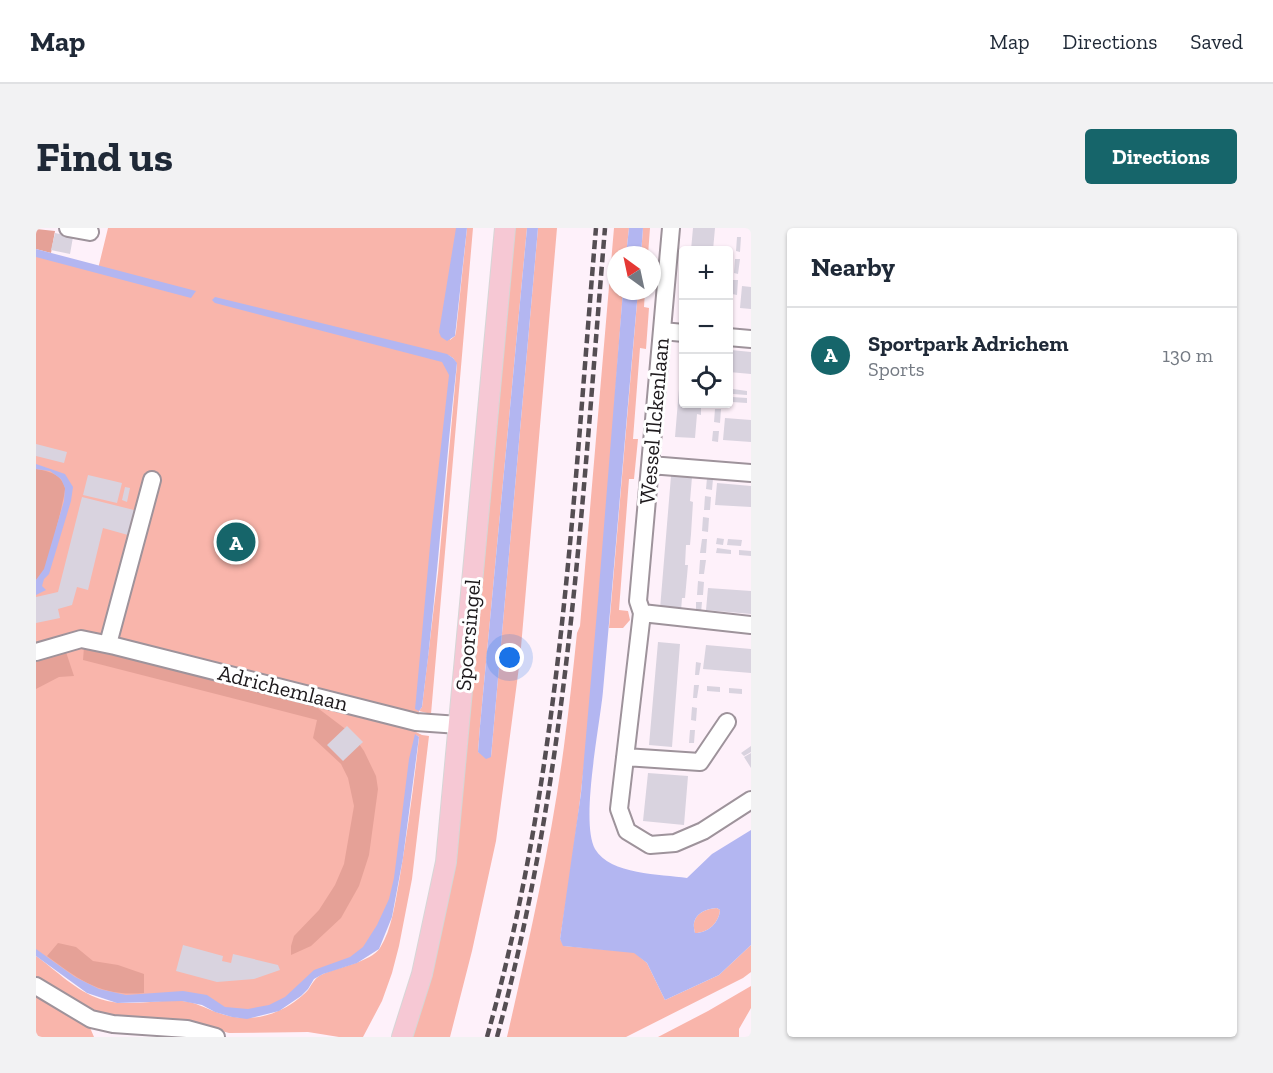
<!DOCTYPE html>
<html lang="en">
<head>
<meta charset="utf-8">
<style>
	body { margin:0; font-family:"Zilla Slab",serif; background:#f2f2f3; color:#1f2937 }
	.controls { position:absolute; right:18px; top:18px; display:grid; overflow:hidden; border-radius:6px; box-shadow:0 2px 4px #0004 }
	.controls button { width:54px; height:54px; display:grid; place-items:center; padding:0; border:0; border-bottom:2px solid #e0e1e3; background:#fff; color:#1f2937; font:30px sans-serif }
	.compass { position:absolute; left:571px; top:18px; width:54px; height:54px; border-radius:50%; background:#fff; box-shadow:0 2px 4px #0004; rotate:327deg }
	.you { position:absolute; left:474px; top:430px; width:21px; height:21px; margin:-15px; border:4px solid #fff; border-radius:50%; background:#1a73e8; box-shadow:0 0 0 9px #1a73e833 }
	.badge { display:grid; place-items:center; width:39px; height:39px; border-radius:50%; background:#16656a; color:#fff; font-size:20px; font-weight:700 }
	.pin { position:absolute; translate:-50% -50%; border:3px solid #fff; box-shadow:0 2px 6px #0006 }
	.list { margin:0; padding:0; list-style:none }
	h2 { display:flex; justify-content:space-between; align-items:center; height:78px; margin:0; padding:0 24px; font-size:26px }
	h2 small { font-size:20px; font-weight:400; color:#747a83 }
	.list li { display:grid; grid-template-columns:39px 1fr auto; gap:18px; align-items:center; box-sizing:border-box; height:96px; padding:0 24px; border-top:2px solid #e0e1e3 }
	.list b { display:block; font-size:22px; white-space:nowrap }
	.list p { margin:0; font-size:20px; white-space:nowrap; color:#747a83 }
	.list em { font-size:20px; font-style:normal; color:#747a83 }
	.icon { flex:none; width:33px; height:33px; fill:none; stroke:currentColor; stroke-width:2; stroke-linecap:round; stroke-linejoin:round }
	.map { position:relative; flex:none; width:715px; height:809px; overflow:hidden; border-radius:6px }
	header { display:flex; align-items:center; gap:36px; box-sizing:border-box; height:84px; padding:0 30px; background:#fff; border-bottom:2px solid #e0e1e3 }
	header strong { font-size:28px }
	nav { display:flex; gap:33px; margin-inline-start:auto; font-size:21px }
	.intro { display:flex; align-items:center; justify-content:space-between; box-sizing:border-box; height:144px; padding:0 36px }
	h1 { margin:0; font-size:42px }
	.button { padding:15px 27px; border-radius:6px; background:#16656a; color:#fff; font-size:21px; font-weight:700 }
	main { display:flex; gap:36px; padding:0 36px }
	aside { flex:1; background:#fff; border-radius:6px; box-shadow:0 2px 4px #0004 }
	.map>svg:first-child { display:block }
	.green { fill:#f9b5ab; fill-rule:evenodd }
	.forest { fill:#e5a197 }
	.water { fill:#b3b6f1; fill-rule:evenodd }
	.building { fill:#d9d3df }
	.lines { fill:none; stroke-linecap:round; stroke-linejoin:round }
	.minor-casing { stroke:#9e939b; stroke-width:20 }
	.major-casing { stroke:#d6d6d6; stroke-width:22 }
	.minor { stroke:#fff; stroke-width:16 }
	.major { stroke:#f6c8d4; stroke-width:20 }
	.rail { stroke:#554e53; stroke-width:4.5; stroke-dasharray:9 4.5; stroke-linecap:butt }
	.labels { text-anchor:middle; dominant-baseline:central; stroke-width:6; stroke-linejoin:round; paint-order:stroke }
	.street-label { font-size:22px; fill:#1d191c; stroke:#fff }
</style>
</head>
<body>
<header>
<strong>Map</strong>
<nav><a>Map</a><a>Directions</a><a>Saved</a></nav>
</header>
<div class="intro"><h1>Find us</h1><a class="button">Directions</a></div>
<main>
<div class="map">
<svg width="715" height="809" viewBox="0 0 715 809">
	<rect width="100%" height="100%" fill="#fef1fa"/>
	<path class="green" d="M72 0H429L414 112 419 108 420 104 431 0H437L395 486 383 483 380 504 386 507 393 508 376 651 363 718 356 745 346 773 327 809H303L272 804 193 805 155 795 89 794 54 784 37 775 0 751V728C21 743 40 763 64 771 92 780 118 771 146 773 159 774 169 780 180 784 200 792 223 792 242 783 252 779 265 770 272 762 277 755 278 750 287 746 302 739 335 734 344 720 356 701 359 675 363 654 371 606 378 558 383 509L380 507 356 678 338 716 311 736 279 747 259 769 236 782 198 785 170 773 122 770 79 771 45 757 0 725V27L62 41ZM412 127 417 130 421 136 402 345 386 479 383 483 416 150C416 142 411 132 412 127Z
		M476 0H491L444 498 442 524 455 529 502 0H521L484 431 472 523 460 613 436 723 414 809H376L402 718 418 638Z
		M578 0H593L590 27H580V63H587C570 279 560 497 524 711L528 718 598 724 611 735 629 772 683 747 715 717V744L707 750 590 809H471C493 713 515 616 528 518 533 481 537 443 541 405L544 398Z
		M607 0H614L612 27H605Z
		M602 63H609L608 79 613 80 610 121 604 120 597 211H602L598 251H593L583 382 592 383 594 392 587 400H573Z
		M681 680 684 682C683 695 672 705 659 705 654 689 666 681 681 680Z
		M715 758V780L703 801V809H622L672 783Z
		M0 764 52 795 58 809H0Z"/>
	<path class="forest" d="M0 1 19 3 15 25 0 21Z
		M0 241C12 243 26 246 29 260 30 266 12 334 9 341 7 345 3 349 0 352Z
		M50 418 279 478 316 506 328 523 340 548 342 561 333 627 323 658 305 690 275 718 255 727V718L258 708 283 682 299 657 308 636 318 578 312 550 305 536 277 510 281 492 47 432 48 419Z
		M29 421 38 448 23 449 0 461V431Z
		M22 715 40 719 57 733 82 737 108 746V765C66 769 43 752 11 728Z"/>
	<path class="water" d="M420 0H431L419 108 411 113 405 109 403 104Z
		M491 0H502L455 529 450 531 442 524 444 498Z
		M593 0H607L605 27H590Z
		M0 21 160 63 155 70 0 29Z
		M587 63H602C590 196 579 330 567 463 564 497 544 594 559 621 574 647 625 646 651 650L676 626 715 602V717L683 747 629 772 611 735 598 725 527 718 524 711 545 565 562 372ZM681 680 684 682C683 695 672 705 659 705 654 689 666 681 681 680Z
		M179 69 411 126 417 130 421 135C408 250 401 365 386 479L383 483 379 481 380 471 395 307 413 147 406 134 179 75 176 72Z
		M0 236 29 246 37 259 35 273 13 346 8 351 6 358 10 362 0 367V352L8 341 28 273 29 260 25 251 14 243 0 241Z
		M379 506 383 509 367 630 356 689 343 721 321 735 287 746 278 751 272 761 265 768 243 783 211 791 196 789 179 784 166 777 146 773 81 775 51 765 0 728V721L39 749 63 761 90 767 147 763 171 767 189 779 212 781 233 777 249 769 278 742 314 729 327 719 341 697 353 671 358 650 373 531Z"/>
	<path class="building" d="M657 0H679L677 22H655Z
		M19 5 37 9 34 26 15 22Z
		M701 9H705L704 24 700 23Z
		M699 31H704L702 46 698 45Z
		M697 52H702L701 67 696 66Z
		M706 58 715 59V81L704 80Z
		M695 122 715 124V146L693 144Z
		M646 125H648V176H665V187L661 186 659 210 639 209Z
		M697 161 711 163V167L697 166Z
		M696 169 711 170V175L696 174Z
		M679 181H685L684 195 678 194Z
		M689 190 715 192V214L687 212Z
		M677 203H683L682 214 676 213Z
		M0 216 31 224 28 235 0 228Z
		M52 247 86 255 81 275 47 267Z
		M635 248 656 249 654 273 657 274 655 306 654 317H650L649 337H652L649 370H646L645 383 624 381Z
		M671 250 677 251 676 262 670 261Z
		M681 255 715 258V279L679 277Z
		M89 259 94 260 91 274 86 272Z
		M669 268 675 269 674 282H668Z
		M46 269 98 282 92 307 67 300 52 362 41 359 36 377 22 381 24 390 0 395V369L22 364Z
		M667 289 673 290 672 304 666 303Z
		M681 310 688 311 687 317 680 316Z
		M666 311H671L670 325H664Z
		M692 311 706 312 705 318 691 317Z
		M681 320 695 322V326L680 325Z
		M703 322 715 323V328L703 327Z
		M664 332H670L668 346H663Z
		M662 353 668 354 667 367H661Z
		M672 360 715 363V386L670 382Z
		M660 374H666L665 385 660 384Z
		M622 414 644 416 636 519 613 517Z
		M670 417 715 421V445L667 441Z
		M660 434 665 435 663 447H659Z
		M658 457H663L661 470H657Z
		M671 458 684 459V464L671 463Z
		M693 460 706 461V466L693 465Z
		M656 479 661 480 660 493 655 492Z
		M311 498 327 514 307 533 291 517Z
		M654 502H659L658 515H653Z
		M715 518V524L708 528 705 525Z
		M715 525V540L708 529Z
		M612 545 652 548 648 597 607 593Z
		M147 717 187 728 186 733 195 735 197 726 242 737 244 742 218 751 181 754 140 743Z"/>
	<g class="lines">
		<defs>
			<path id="minor" d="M32 0 54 4
				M635 0 602 373 606 385 583 581 591 603 614 617 639 615 667 603 715 572
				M626 103 648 105
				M692 109 715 111
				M614 237 715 245
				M606 385 715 397
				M72 416 116 252
				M0 424 45 411 79 418 380 494 423 497
				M589 529 664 534 691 494
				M0 758 55 791 77 796 151 801 180 809"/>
			<path id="major" d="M366 809 386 746 410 634 469 0"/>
		</defs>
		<use href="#minor" class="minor-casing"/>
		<use href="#major" class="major-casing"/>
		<use href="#minor" class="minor"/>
		<use href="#major" class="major"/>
		<path class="rail" d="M451 809C525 546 537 271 560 0
			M461 809C533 545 546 271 569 0"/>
	</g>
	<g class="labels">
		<g class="street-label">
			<text transform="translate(618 193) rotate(-85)">Wessel Ilckenlaan</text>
			<text transform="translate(432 407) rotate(-85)">Spoorsingel</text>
			<text transform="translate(247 460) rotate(14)">Adrichemlaan</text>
		</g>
	</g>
</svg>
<div class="controls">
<button>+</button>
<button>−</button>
<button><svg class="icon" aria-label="locate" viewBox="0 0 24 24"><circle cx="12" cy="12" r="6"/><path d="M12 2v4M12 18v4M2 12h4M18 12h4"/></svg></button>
</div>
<svg class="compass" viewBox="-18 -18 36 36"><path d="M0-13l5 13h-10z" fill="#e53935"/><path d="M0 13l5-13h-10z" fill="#747a83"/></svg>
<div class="you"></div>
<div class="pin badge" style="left:200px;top:314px">A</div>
</div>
<aside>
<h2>Nearby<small></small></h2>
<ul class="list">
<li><span class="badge">A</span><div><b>Sportpark Adrichem</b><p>Sports</p></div><em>130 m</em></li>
</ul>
</aside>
</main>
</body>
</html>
